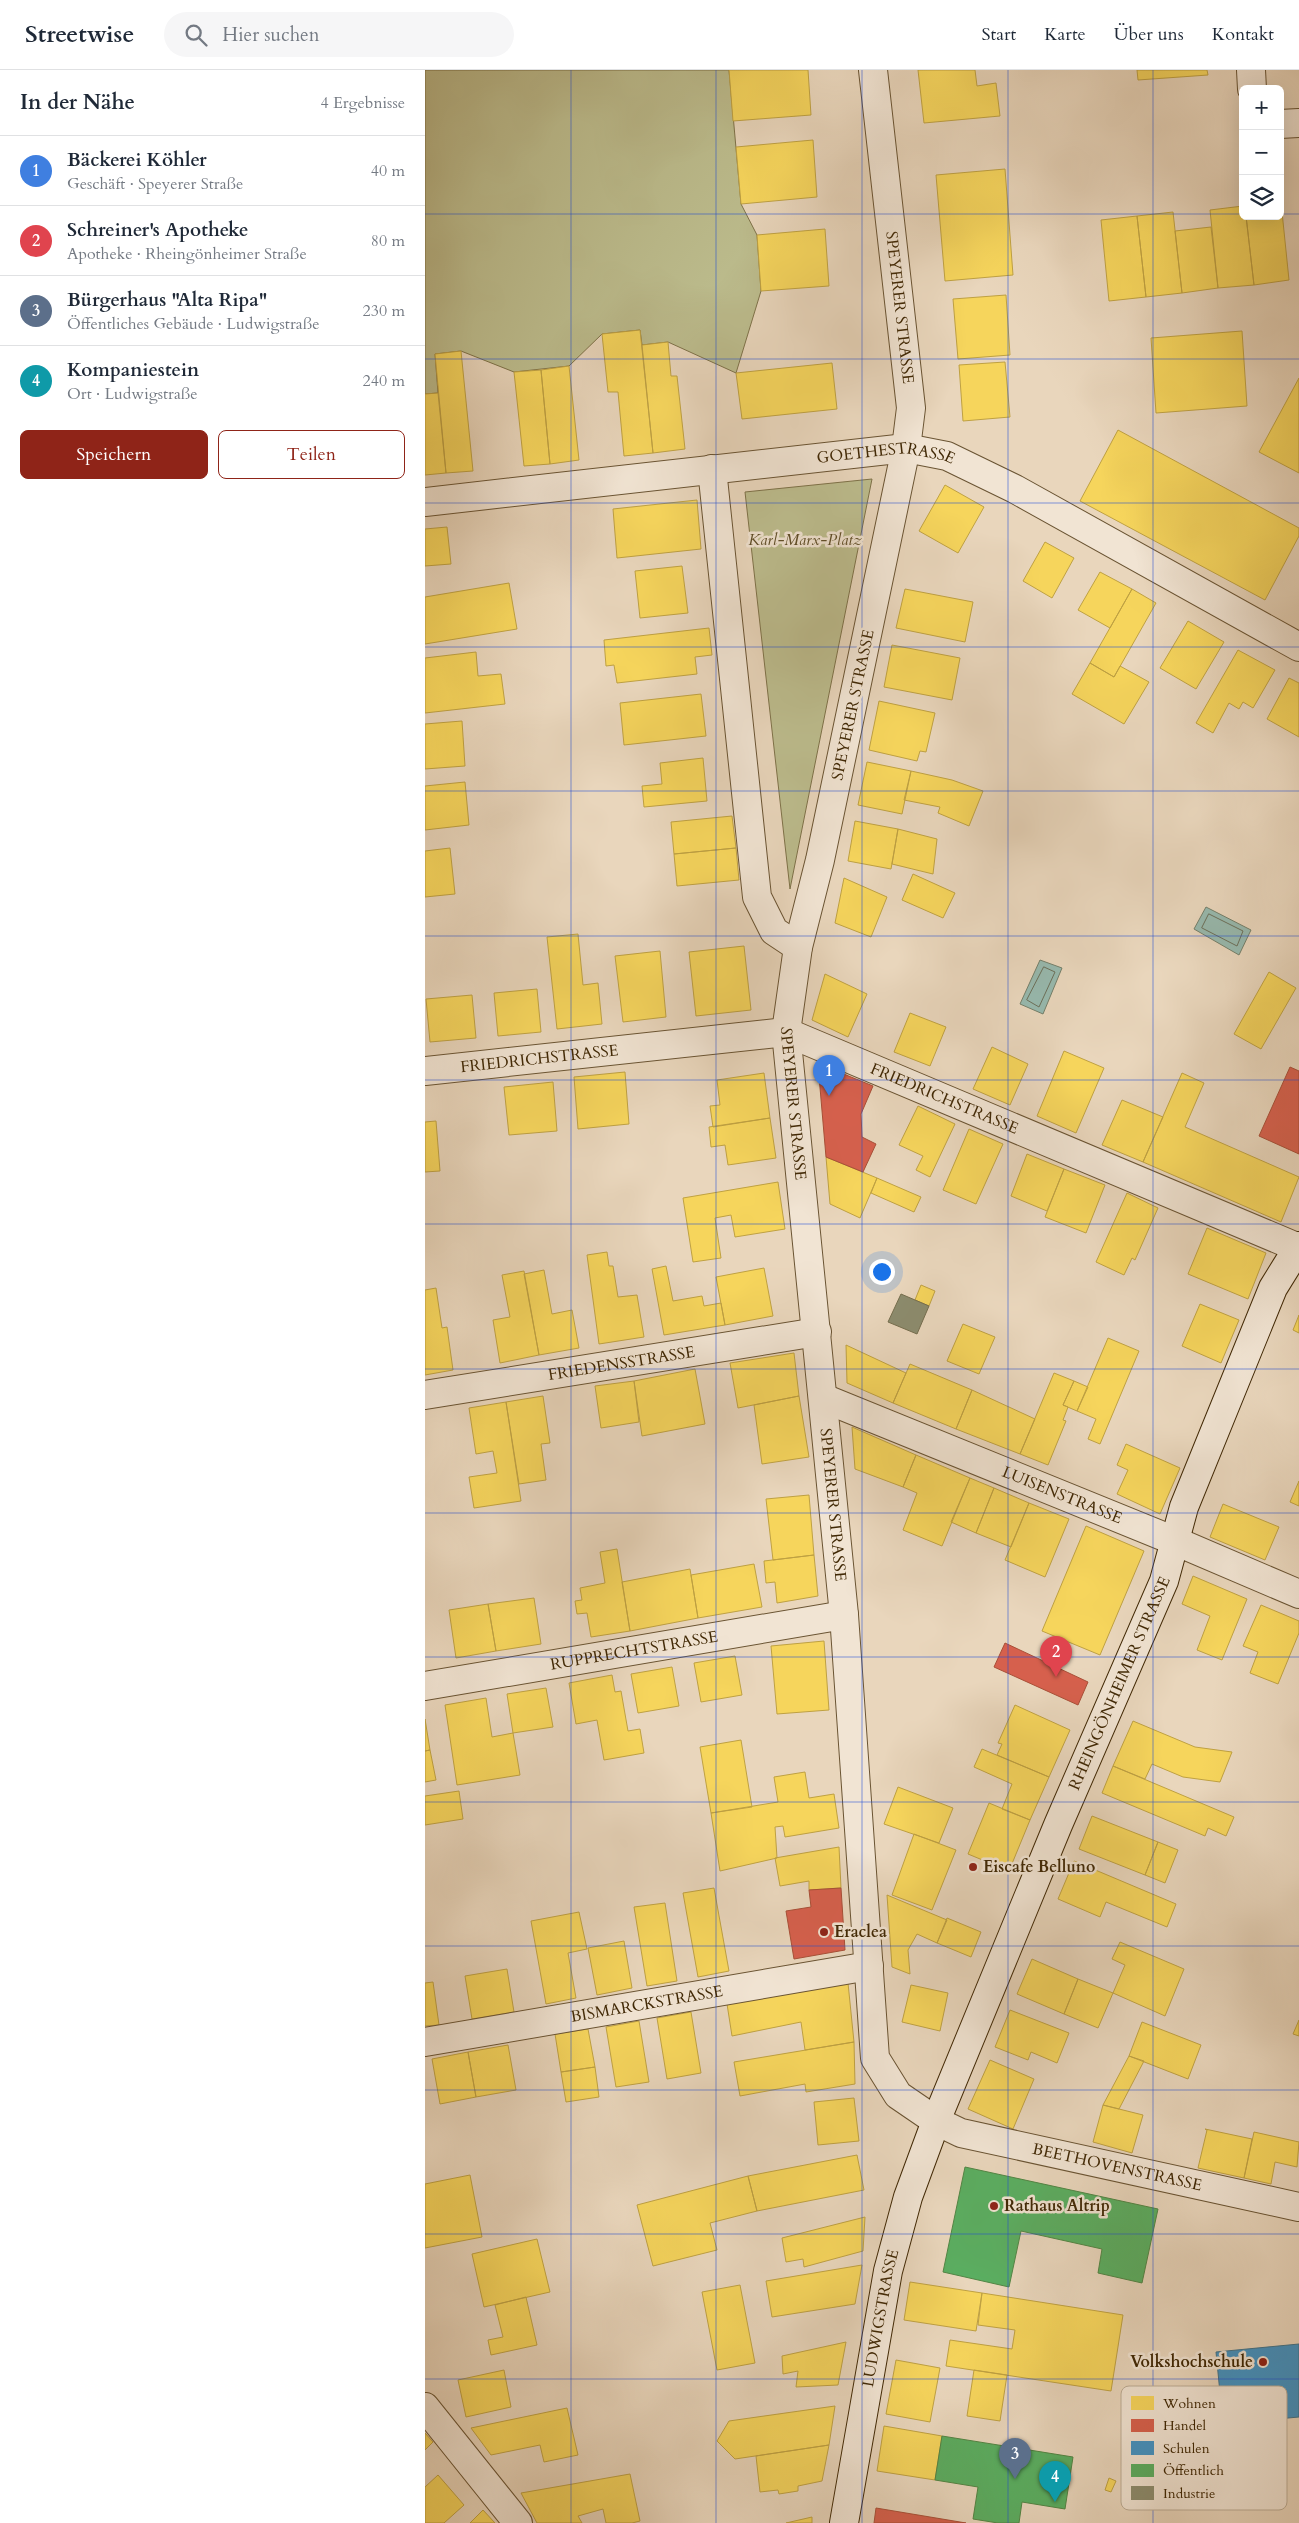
<!DOCTYPE html>
<html lang="de">
<head>
<meta charset="utf-8">
<style>
	body { margin:0; font-family:Cardo,serif; background:#f6f6f7; color:#1f2937 }
	.controls { position:absolute; right:15px; top:15px; display:grid; overflow:hidden; border-radius:8px; box-shadow:0 5px 20px #0002 }
	.controls button { width:45px; height:45px; display:grid; place-items:center; padding:0; border:0; border-bottom:1px solid #e0e1e3; background:#fff; color:#1f2937; font:25px sans-serif }
	.you { position:absolute; left:456px; top:1201px; width:18px; height:18px; margin:-12px; border:4px solid #fff; border-radius:50%; background:#1a73e8; box-shadow:0 0 0 8px #1a73e833 }
	.badge { display:grid; place-items:center; width:32px; height:32px; border-radius:50%; background:#8f2418; color:#fff; font-size:16px; font-weight:700 }
	.pin { position:absolute; translate:-50% -41px; filter:drop-shadow(0 1px 2px #0008) }
	.pin::after { content:''; position:absolute; top:26px; width:18px; height:15px; background:inherit; clip-path:polygon(0 0,100% 0,50% 100%) }
	.list { margin:0; padding:0; list-style:none }
	h2 { display:flex; justify-content:space-between; align-items:center; height:65px; margin:0; padding:0 20px; font-size:21px }
	h2 small { font-size:16px; font-weight:400; color:#747a83 }
	.list li { display:grid; grid-template-columns:32px 1fr auto; gap:15px; align-items:center; box-sizing:border-box; height:70px; padding:0 20px; border-top:1px solid #e0e1e3 }
	.list b { display:block; font-size:19px; white-space:nowrap }
	.list p { margin:0; font-size:16px; white-space:nowrap; color:#747a83 }
	.list em { font-size:16px; font-style:normal; color:#747a83 }
	.actions { display:flex; gap:10px; padding:15px 20px }
	.actions a { flex:1; padding:11px 0; border:1px solid #8f2418; border-radius:8px; text-align:center; font-size:18px; color:#8f2418 }
	.actions .main { background:#8f2418; color:#fff }
	.icon { flex:none; width:28px; height:28px; fill:none; stroke:currentColor; stroke-width:2; stroke-linecap:round; stroke-linejoin:round }
	.map { position:relative; flex:none; width:874px; height:2453px; overflow:hidden }
	header { display:flex; align-items:center; gap:30px; box-sizing:border-box; height:70px; padding:0 25px; background:#fff; border-bottom:1px solid #e0e1e3 }
	header strong { font-size:24px }
	nav { display:flex; gap:28px; margin-inline-start:auto; font-size:18px }
	.search { width:350px; height:45px; background:#f6f6f7; display:flex; align-items:center; gap:12px; box-sizing:border-box; padding:0 18px; border-radius:28px; color:#747a83; font-size:19px }
	main { display:flex }
	aside { flex:1; background:#fff }
	.map>svg:first-child { display:block }
	.green { fill:#bcbc8d; stroke:#7e7249 }
	.water { fill:#97b9ae; stroke:#747f6a }
	.homes { fill:#f6d55c; stroke:#bfa142 }
	.shops { fill:#d6604d; stroke:#a94f37 }
	.schools { fill:#4393c3; stroke:#42738a }
	.public { fill:#5aae61; stroke:#528645 }
	.industry { fill:#8c8c6e; stroke:#756e4e }
	.lines { fill:none; stroke-linecap:round; stroke-linejoin:round }
	.shore { stroke:#6c705a; stroke-width:1 }
	.street-casing { stroke:#6a5433; stroke-width:30 }
	.secondary-casing { stroke:#402805; stroke-width:30 }
	.street { stroke:#f1e4d3; stroke-width:28 }
	.secondary { stroke:#f1e4d3; stroke-width:28 }
	.grid { fill:none; stroke:#1d4ed8; stroke-width:1; stroke-opacity:0.55 }
	.poi-dot { fill:#8f2418; stroke:#f1e4d3; stroke-width:2 }
	.labels { text-anchor:middle; dominant-baseline:central; stroke-width:5; stroke-linejoin:round; paint-order:stroke }
	.street-label { font-size:16px; fill:#402805; stroke:#f1e4d3 }
	.park-label { font-size:16px; font-style:italic; fill:#5f4d27; stroke:#f1e4d3 }
	.poi-label { font-size:16px; font-weight:bold; fill:#402805; stroke:#f1e4d3; text-anchor:start }
	.key { fill:#f1e4d3; stroke:#bcac95; stroke-width:1 }
	.key-label { font-size:14px; fill:#402805 }
</style>
</head>
<body>
<header>
<strong>Streetwise</strong>
<div class="search"><svg class="icon" aria-label="search" viewBox="0 0 24 24"><circle cx="10" cy="10" r="6"/><path d="M15 15l6 6"/></svg>Hier suchen</div>
<nav><a>Start</a><a>Karte</a><a>Über uns</a><a>Kontakt</a></nav>
</header>
<main>
<aside>
<h2>In der Nähe<small>4 Ergebnisse</small></h2>
<ul class="list">
<li><span class="badge" style="background:#3f7fe0">1</span><div><b>Bäckerei Köhler</b><p>Geschäft · Speyerer Straße</p></div><em>40 m</em></li>
<li><span class="badge" style="background:#e0444e">2</span><div><b>Schreiner's Apotheke</b><p>Apotheke · Rheingönheimer Straße</p></div><em>80 m</em></li>
<li><span class="badge" style="background:#5c6f8a">3</span><div><b>Bürgerhaus &quot;Alta Ripa&quot;</b><p>Öffentliches Gebäude · Ludwigstraße</p></div><em>230 m</em></li>
<li><span class="badge" style="background:#0f9aa8">4</span><div><b>Kompaniestein</b><p>Ort · Ludwigstraße</p></div><em>240 m</em></li>
</ul>
<div class="actions"><a class="main">Speichern</a><a>Teilen</a></div>
</aside>
<div class="map">
<svg width="874" height="2453" viewBox="0 0 874 2453">
	<rect width="100%" height="100%" fill="#e9d6bc"/>
	<filter id="stains"><feTurbulence type="fractalNoise" baseFrequency=".004" numOctaves="4"/><feColorMatrix values="0 0 0 0 .2 0 0 0 0 .09 0 0 0 0 .02 0 0 0 .5 -.17"/></filter>
	<radialGradient id="worn" r=".72"><stop offset=".6" stop-color="#630" stop-opacity="0"/><stop offset="1" stop-color="#630" stop-opacity=".3"/></radialGradient>
	<path class="green" d="M0 0H304L316 134 332 165 336 221 311 303 243 272 217 275 215 260 177 264 144 296 89 302 36 281 10 284 13 323 0 324Z
		M447 409 365 819 320 422Z"/>
	<path class="water" d="M781 837 826 860 814 885 769 859Z
		M615 890 637 898 618 944 595 934Z"/>
	<path class="homes" d="M304 0H383L386 45 308 51Z
		M493 0H550L552 16 571 13 575 46 499 53Z
		M712 0H782L783 5 713 10Z
		M388 70 392 127 316 134 311 77Z
		M580 99 588 205 520 211 511 105Z
		M856 132 864 210 829 215 821 146H855Z
		M818 136V146H821L829 215 793 218 785 140Z
		M748 142 757 223 721 227 712 146Z
		M712 146 721 227 684 231 676 150Z
		M786 157 793 218 757 223 750 161Z
		M400 159 404 216 336 221 332 165Z
		M581 225 585 285 533 289 528 229Z
		M215 260 228 383 199 386 193 322H183L177 264Z
		M817 261 822 336 731 343 726 268Z
		M243 272 246 306H252L260 379 228 383 217 275Z
		M36 281 48 401 21 403 10 284Z
		M580 292 585 347 538 351 534 295Z
		M407 293 412 339 317 349 311 303Z
		M144 296 154 390 125 394 116 300Z
		M116 300 125 394 99 396 89 302Z
		M874 308V403L834 382Z
		M13 323 21 403 0 405V324Z
		M693 360 874 458V466L840 530 655 431Z
		M520 415 559 437 533 483 494 461Z
		M272 430 276 479 192 488 188 439Z
		M22 457 26 494 0 496V459Z
		M620 472 649 488 627 528 598 511Z
		M257 496 263 543 215 548 210 501Z
		M675 502 707 519 685 558 653 540Z
		M84 513 92 559 0 574V527Z
		M480 519 548 532 540 572 471 558Z
		M707 519 731 533 689 607 665 593Z
		M763 551 799 572 771 619 735 598Z
		M284 558 287 585 270 587 272 604 192 613 189 595 181 596 179 570Z
		M467 575 535 588 527 630 459 617Z
		M813 580 850 600 828 638 818 632 814 639 804 633 788 663 771 653Z
		M51 582 53 606 76 604 80 634 0 643V588Z
		M665 593 689 607 695 596 724 612 699 654 647 624Z
		M864 608 874 613V667L842 649Z
		M276 624 281 666 199 675 195 633Z
		M454 631 510 643 501 682 495 681 492 691 444 680Z
		M37 651 40 696 0 699V654Z
		M278 688 282 731 219 737 217 716 237 714 235 693Z
		M442 692 486 701 477 744 433 735Z
		M486 701 527 710 558 721 544 756 513 743 515 737 479 730Z
		M40 712 44 755 0 760V716Z
		M307 746 311 778 249 784 246 752Z
		M430 751 473 759 466 799 423 791Z
		M473 759 512 769 508 804 467 794Z
		M25 778 30 824 0 827V781Z
		M311 778 314 810 252 816 249 784Z
		M488 804 530 823 518 848 477 830Z
		M419 808 462 827 446 867 410 853Z
		M153 864 158 915 173 913 177 954 132 959 122 867Z
		M319 876 326 940 271 946 264 882Z
		M235 881 241 947 198 952 190 886Z
		M844 902 871 918 836 979 809 964Z
		M400 904 442 924 423 967 387 950Z
		M112 919 116 962 73 966 69 923Z
		M47 925 51 968 5 972 1 929Z
		M485 943 521 957 505 996 469 982Z
		M567 977 603 994 585 1035 548 1019Z
		M639 981 679 998 651 1063 612 1046Z
		M200 1002 204 1054 153 1059 149 1007Z
		M339 1003 345 1048 288 1057 285 1036 295 1035 292 1010Z
		M757 1003 779 1013 760 1057 874 1107 856 1152 718 1092Z
		M128 1012 132 1061 84 1065 79 1017Z
		M697 1030 738 1047 718 1092 677 1075Z
		M493 1036 530 1054 505 1107 491 1100 498 1086 474 1075Z
		M345 1048 351 1088 303 1095 300 1075 286 1077 284 1057Z
		M11 1051 15 1101 0 1102V1052Z
		M544 1059 578 1074 551 1134 518 1120Z
		M602 1084 639 1099 622 1141 586 1126Z
		M401 1087 452 1108 435 1148 405 1134Z
		M639 1099 680 1115 661 1163 620 1147Z
		M452 1108 496 1127 489 1142 446 1123Z
		M353 1112 360 1159 310 1167 306 1145 290 1148 296 1188 268 1192 258 1128Z
		M702 1123 733 1138 710 1190 707 1188 699 1205 671 1192Z
		M782 1158 841 1183 823 1229 763 1204Z
		M182 1182 184 1196H188L193 1227 212 1225 219 1267 174 1274 162 1185Z
		M241 1196 248 1231 277 1226 279 1236 296 1233 300 1255 239 1265 227 1199Z
		M339 1198 348 1246 300 1255 291 1207Z
		M119 1200 127 1244 147 1240 154 1278 114 1285 99 1204Z
		M99 1201 114 1285 75 1293 68 1250 85 1247 77 1205Z
		M496 1215 510 1221 504 1236 490 1230Z
		M11 1218 17 1258 22 1257 28 1300 0 1305V1220Z
		M775 1234 814 1250 796 1293 757 1276Z
		M874 1245V1263L868 1260Z
		M538 1254 570 1267 554 1304 522 1291Z
		M683 1268 714 1281 675 1374 663 1369 671 1349 652 1341Z
		M421 1275 481 1303 468 1333 422 1313Z
		M369 1283 374 1326 313 1338 305 1293Z
		M485 1294 547 1320 531 1359 468 1333Z
		M270 1299 280 1354 217 1366 209 1311Z
		M629 1303 649 1311 638 1335 643 1337 638 1350 641 1351 623 1395 595 1384Z
		M209 1311 214 1352 176 1358 170 1316Z
		M649 1311 663 1317 652 1341 638 1335Z
		M547 1320 610 1349 595 1384 531 1359Z
		M118 1326 125 1373 116 1374 121 1410 94 1414 81 1332Z
		M374 1326 384 1387 337 1394 329 1335Z
		M81 1332 96 1431 49 1438 44 1407 72 1403 68 1381 51 1384 44 1338Z
		M427 1357 491 1385 478 1417 430 1399Z
		M701 1374 755 1398 735 1444 692 1424 703 1400 692 1395Z
		M491 1385 545 1408 517 1476 478 1460 492 1423 478 1417Z
		M545 1408 569 1418 551 1463 526 1452Z
		M874 1411V1436L865 1432Z
		M569 1418 604 1433 586 1477 551 1463Z
		M384 1425 389 1485 348 1490 341 1429Z
		M604 1433 644 1449 620 1507 580 1490Z
		M798 1434 854 1457 840 1490 785 1467Z
		M661 1456 719 1481 675 1585 617 1561Z
		M192 1479 205 1561 166 1567 162 1543 152 1544 150 1531 157 1530 155 1518 180 1513 175 1482Z
		M389 1485 393 1526 352 1533 350 1512 341 1513 339 1491Z
		M329 1494 337 1537 273 1548 266 1505Z
		M265 1499 273 1548 205 1561 197 1512Z
		M768 1506 822 1529 797 1590 772 1580 785 1546 757 1534Z
		M109 1528 116 1574 71 1581 63 1534Z
		M63 1534 71 1581 31 1588 24 1540Z
		M836 1535 874 1551V1563L853 1614 825 1603 833 1582 818 1576Z
		M399 1571 404 1640 352 1644 346 1576Z
		M310 1586 317 1625 276 1632 269 1593Z
		M247 1597 254 1636 213 1643 206 1604Z
		M187 1605 190 1622 196 1621 203 1661 215 1659 219 1683 179 1690 172 1650 151 1654 144 1613Z
		M121 1618 128 1657 88 1663 82 1624Z
		M61 1628 67 1667 88 1663 95 1705 32 1715 20 1635Z
		M590 1635 645 1660 624 1707 572 1685 577 1674 573 1673Z
		M0 1649 5 1680 0 1681Z
		M708 1651 770 1677 807 1682 795 1712 758 1707 727 1694 720 1709 688 1696Z
		M316 1670 327 1737 286 1743 275 1677Z
		M557 1679 624 1707 605 1750 577 1739 587 1714 549 1697Z
		M5 1680 11 1710 0 1712V1681Z
		M688 1696 809 1747 801 1766 783 1758 780 1766 677 1723Z
		M380 1702 384 1728 409 1724 414 1758 360 1767 358 1756 350 1757 352 1788 295 1801 286 1743 353 1732 349 1707Z
		M473 1717 528 1738 514 1773 459 1754Z
		M34 1721 38 1749 0 1755V1726Z
		M564 1733 605 1750 584 1801 543 1784Z
		M667 1746 733 1772 720 1805 654 1779Z
		M489 1764 531 1780 507 1840 467 1825Z
		M733 1772 753 1780 740 1813 720 1805Z
		M414 1777 416 1818 384 1820V1811L355 1816 350 1788Z
		M649 1791 751 1834 742 1857 681 1832 675 1847 633 1829Z
		M289 1818 304 1901 273 1907 258 1823Z
		M462 1825 522 1850 512 1873 492 1864 483 1880 485 1904 467 1897Z
		M240 1833 252 1911 222 1916 209 1837Z
		M154 1842 162 1879 143 1883 151 1928 121 1934 106 1851Z
		M522 1848 556 1862 546 1887 512 1873Z
		M199 1871 207 1918 172 1925 163 1878Z
		M695 1872 759 1899 740 1946 688 1923 700 1895 687 1889Z
		M607 1889 653 1909 639 1944 592 1924Z
		M82 1899 89 1942 47 1949 40 1906Z
		M653 1909 688 1923 673 1958 639 1944Z
		M8 1912 14 1955 0 1956V1913Z
		M423 1913 429 1972 380 1980 376 1952 307 1966 302 1934Z
		M486 1915 523 1923 515 1961 477 1952Z
		M585 1940 644 1963 632 1993 606 1982 603 1990 570 1977Z
		M266 1942 276 2003 242 2009 232 1948Z
		M874 1950V1966L868 1964Z
		M214 1951 224 2012 191 2017 181 1957Z
		M717 1952 776 1975 763 2009 704 1986Z
		M163 1959 170 1997 136 2002 130 1964Z
		M429 1972 430 2014 381 2022 380 2014 315 2026 309 1992Z
		M83 1975 91 2020 51 2027 43 1982Z
		M43 1982 51 2027 15 2034 7 1989Z
		M704 1986 719 1991 694 2039 678 2035Z
		M565 1990 609 2009 588 2059 543 2039Z
		M170 1997 174 2027 141 2032 136 2002Z
		M429 2028 434 2071 393 2075 389 2032Z
		M678 2035 718 2045 707 2083 668 2072Z
		M780 2059 827 2069 819 2108 773 2098 782 2060Z
		M829 2062 874 2072 872 2097 850 2092 846 2114 819 2108Z
		M432 2085 439 2120 332 2141 323 2106Z
		M45 2105 57 2167 0 2178V2114Z
		M323 2106 332 2141 285 2153 292 2180 228 2196 212 2135Z
		M440 2147 438 2181 379 2197 378 2189 361 2192 357 2168Z
		M112 2169 125 2222 59 2237 47 2184Z
		M437 2195 430 2234 347 2247 341 2211Z
		M485 2212 557 2223 551 2261 479 2250Z
		M315 2215 330 2293 292 2300 277 2222Z
		M557 2223 698 2245 686 2321 521 2296 525 2270 587 2279 590 2260 553 2255Z
		M101 2227 112 2275 66 2285 63 2270 78 2267 70 2235Z
		M421 2272 413 2315 371 2317 373 2301 358 2304 357 2286Z
		M471 2290 515 2298 505 2352 461 2344Z
		M79 2300 86 2337 41 2347 33 2310Z
		M549 2300 582 2305 575 2351 542 2346Z
		M410 2336 404 2375 310 2389 292 2371 304 2351Z
		M142 2338 153 2385 119 2392 115 2375 66 2385 46 2358Z
		M459 2356 517 2366 510 2410 452 2401Z
		M0 2363 8 2372 0 2380Z
		M404 2375 397 2411 373 2416V2421L354 2424 353 2420 335 2422 331 2386Z
		M205 2404 215 2451 207 2453H181L178 2439 153 2446 157 2453H112L96 2423Z
		M13 2405 39 2435 19 2453H0V2417Z
		M684 2408 691 2411 686 2422 680 2420Z
		M58 2440 70 2453H45Z
		M387 2447V2453H361Z"/>
	<path class="shops" d="M865 997 874 1001V1084L834 1066Z
		M404 998 448 1016 436 1044 437 1067 451 1074 438 1102 401 1087 394 1006Z
		M580 1573 663 1612 653 1635 569 1597Z
		M416 1818 420 1880 369 1889 361 1841 386 1837 384 1820Z
		M451 2438 541 2453H449Z"/>
	<path class="schools" d="M874 2274V2347L798 2354 791 2282Z"/>
	<path class="public" d="M540 2097 733 2139 717 2213 673 2203 677 2179 596 2161 584 2217 518 2202Z
		M517 2366 648 2387 640 2439 597 2432 594 2453H573L548 2449 553 2417 510 2410Z"/>
	<path class="industry" d="M476 1224 504 1236 492 1264 463 1252Z"/>
	<g class="lines">
		<path class="shore" d="M784 844 818 861 812 876 777 858Z
			M619 897 630 902 614 937 602 930Z"/>
		<defs>
			<g id="street">
				<path id="s1" d="M448 0 486 338 481 378 395 790 373 877 361 962 419 1545 450 1988 473 2025 511 2051 536 2063 874 2137"/>
				<path d="M826 0 827 19"/>
				<path d="M855 54 874 53"/>
				<path d="M287 399 332 827 349 861 373 877"/>
				<path id="s2" d="M0 432 481 378 522 386 590 419 874 577"/>
				<path id="s3" d="M0 1001 361 962 874 1178"/>
				<path id="s4" d="M0 1325 392 1262"/>
				<path id="s5" d="M398 1328 750 1471 874 1524"/>
				<path id="s6" d="M0 1616 419 1545"/>
				<path id="s7" d="M0 1972 444 1896"/>
				<path d="M0 2337 93 2453"/>
			</g>
			<g id="secondary">
				<path id="s8" d="M419 2453 463 2201 483 2127 511 2051 633 1755 739 1511 759 1437 848 1218 874 1176"/>
			</g>
		</defs>
		<use href="#street" class="street-casing"/>
		<use href="#secondary" class="secondary-casing"/>
		<use href="#street" class="street"/>
		<use href="#secondary" class="secondary"/>
	</g>
	<path class="grid" d="M146 0V2453M291 0V2453M437 0V2453M583 0V2453M728 0V2453M0 144H818M855 144H874M0 289H874M0 433H874M0 577H874M0 721H874M0 866H874M0 1010H874M0 1154H874M0 1299H874M0 1443H874M0 1587H874M0 1732H874M0 1876H874M0 2020H874M0 2164H874M0 2309H874"/>
	<g class="poi-dot">
		<circle cx="548" cy="1797" r="5"/>
		<circle cx="399" cy="1862" r="5"/>
		<circle cx="569" cy="2136" r="5"/>
		<circle cx="838" cy="2292" r="5"/>
	</g>
	<g class="labels">
		<g class="street-label">
			<text stroke="none"><textPath href="#s1" startOffset="239">SPEYERER STRASSE</textPath></text>
			<text stroke="none"><textPath href="#s2" startOffset="464">GOETHESTRASSE</textPath></text>
			<text transform="translate(428 635) rotate(-78)">SPEYERER STRASSE</text>
			<text stroke="none"><textPath href="#s3" startOffset="115">FRIEDRICHSTRASSE</textPath></text>
			<text stroke="none"><textPath href="#s3" startOffset="535">FRIEDRICHSTRASSE</textPath></text>
			<text stroke="none"><textPath href="#s1" startOffset="1049">SPEYERER STRASSE</textPath></text>
			<text stroke="none"><textPath href="#s4" startOffset="199">FRIEDENSSTRASSE</textPath></text>
			<text stroke="none"><textPath href="#s5" startOffset="258">LUISENSTRASSE</textPath></text>
			<text stroke="none"><textPath href="#s1" startOffset="1452">SPEYERER STRASSE</textPath></text>
			<text stroke="none"><textPath href="#s6" startOffset="212">RUPPRECHTSTRASSE</textPath></text>
			<text stroke="none"><textPath href="#s8" startOffset="888">RHEINGÖNHEIMER STRASSE</textPath></text>
			<text stroke="none"><textPath href="#s7" startOffset="225">BISMARCKSTRASSE</textPath></text>
			<text stroke="none"><textPath href="#s1" startOffset="2284">BEETHOVENSTRASSE</textPath></text>
			<text stroke="none"><textPath href="#s8" startOffset="208">LUDWIGSTRASSE</textPath></text>
		</g>
		<g class="park-label">
			<text x="380" y="470">Karl-Marx-Platz</text>
		</g>
		<g class="poi-label">
			<text x="558" y="1797">Eiscafe Belluno</text>
			<text x="409" y="1862">Eraclea</text>
			<text x="579" y="2136">Rathaus Altrip</text>
			<text x="828" y="2292" text-anchor="end">Volkshochschule</text>
		</g>
	</g>
	<rect x="696" y="2316" width="166" height="124" rx="8" class="key"/>
	<rect x="706" y="2326" width="23" height="14" fill="#f6d55c"/>
	<rect x="706" y="2349" width="23" height="13" fill="#d6604d"/>
	<rect x="706" y="2371" width="23" height="14" fill="#4393c3"/>
	<rect x="706" y="2394" width="23" height="13" fill="#5aae61"/>
	<rect x="706" y="2416" width="23" height="14" fill="#8c8c6e"/>
	<g class="key-label">
		<text x="738" y="2338">Wohnen</text>
		<text x="738" y="2360">Handel</text>
		<text x="738" y="2383">Schulen</text>
		<text x="738" y="2405">Öffentlich</text>
		<text x="738" y="2428">Industrie</text>
	</g>
	<rect width="100%" height="100%" filter="url(#stains)"/>
	<rect width="100%" height="100%" fill="url(#worn)"/>
</svg>
<div class="controls">
<button>+</button>
<button>−</button>
<button><svg class="icon" aria-label="layers" viewBox="0 0 24 24"><path d="M12 4l9 5-9 5-9-5zM3 14l9 5 9-5"/></svg></button>
</div>
<div class="you"></div>
<div class="pin badge" style="left:404px;top:1026px;background:#3f7fe0">1</div>
<div class="pin badge" style="left:631px;top:1607px;background:#e0444e">2</div>
<div class="pin badge" style="left:590px;top:2409px;background:#5c6f8a">3</div>
<div class="pin badge" style="left:630px;top:2432px;background:#0f9aa8">4</div>
</div>
</main>
</body>
</html>
